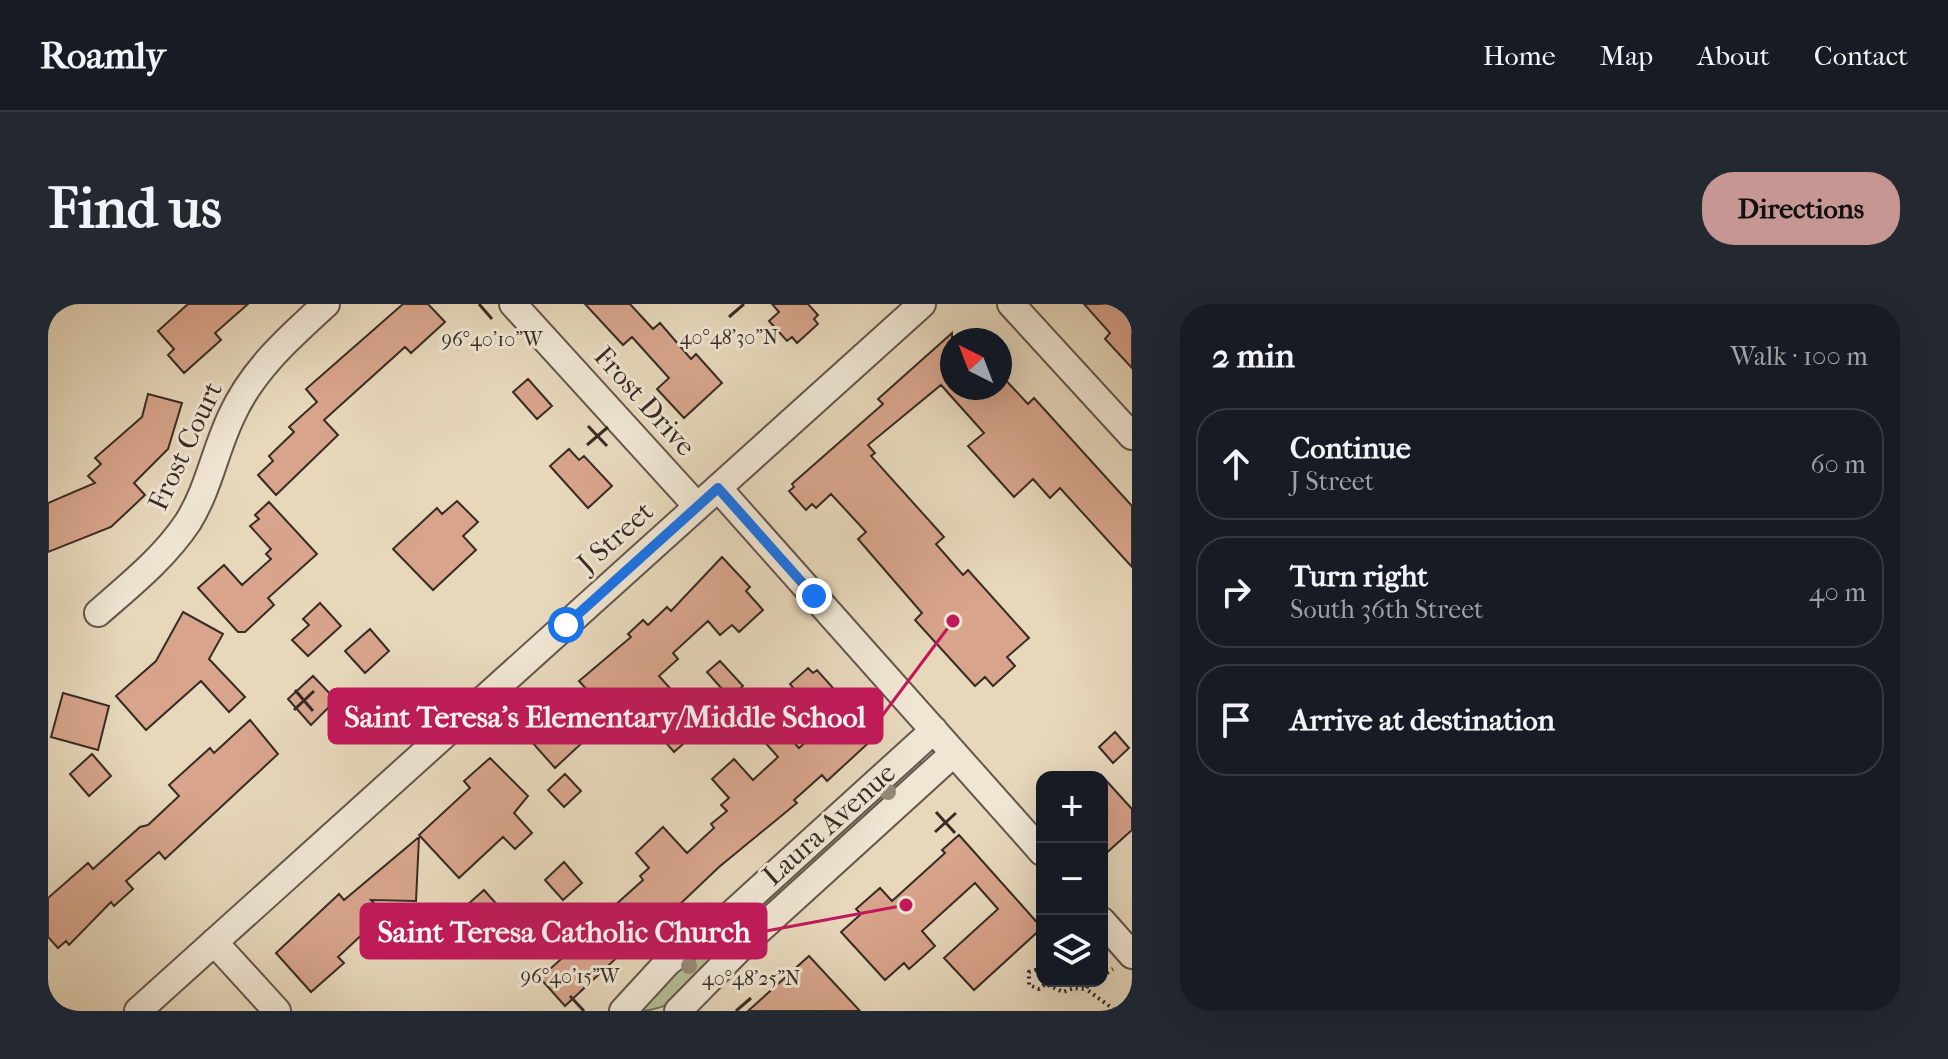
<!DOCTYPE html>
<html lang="en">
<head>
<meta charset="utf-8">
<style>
	body { margin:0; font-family:"IM FELL French Canon",serif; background:#242831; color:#f1f3f6 }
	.controls { position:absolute; right:24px; bottom:24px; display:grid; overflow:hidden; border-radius:16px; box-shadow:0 8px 32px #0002 }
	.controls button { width:72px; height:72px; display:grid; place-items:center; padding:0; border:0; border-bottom:2px solid #363941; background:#171b24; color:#f1f3f6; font:40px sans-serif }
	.compass { position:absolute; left:892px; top:24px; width:72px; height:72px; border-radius:50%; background:#171b24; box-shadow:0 8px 32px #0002; rotate:318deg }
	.stop { position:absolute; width:24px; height:24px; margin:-18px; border:6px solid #1a73e8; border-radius:50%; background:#fff }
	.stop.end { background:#1a73e8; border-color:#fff; box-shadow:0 2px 8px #0008 }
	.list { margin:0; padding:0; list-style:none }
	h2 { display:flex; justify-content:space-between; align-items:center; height:104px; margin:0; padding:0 32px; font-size:34px }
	h2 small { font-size:26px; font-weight:400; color:#9ea1a6 }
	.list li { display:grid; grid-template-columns:52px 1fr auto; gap:24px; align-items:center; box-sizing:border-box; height:112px; margin:0 16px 16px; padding:0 16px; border:2px solid #363941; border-radius:32px }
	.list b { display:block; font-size:30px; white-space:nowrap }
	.list p { margin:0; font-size:26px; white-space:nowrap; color:#9ea1a6 }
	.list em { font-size:26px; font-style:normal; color:#9ea1a6 }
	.icon { flex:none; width:44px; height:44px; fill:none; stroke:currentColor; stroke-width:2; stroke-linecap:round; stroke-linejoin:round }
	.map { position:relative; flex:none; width:1084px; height:707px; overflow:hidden; border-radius:32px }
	header { display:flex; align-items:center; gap:48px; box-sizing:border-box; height:112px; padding:0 40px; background:#171b24; border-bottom:2px solid #363941 }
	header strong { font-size:38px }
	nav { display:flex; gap:44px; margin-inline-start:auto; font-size:28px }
	.intro { display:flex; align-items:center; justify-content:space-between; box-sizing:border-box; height:192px; padding:0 48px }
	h1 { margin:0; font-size:56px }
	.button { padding:20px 36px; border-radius:32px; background:#c59692; color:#111; font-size:28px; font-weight:700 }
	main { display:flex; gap:48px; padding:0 48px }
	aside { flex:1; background:#171b24; border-radius:32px; box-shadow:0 8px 32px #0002 }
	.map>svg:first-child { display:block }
	.green { fill:#b3bf93; stroke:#76755c; stroke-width:2 }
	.building { fill:#d8a58c; stroke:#382b25; stroke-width:2 }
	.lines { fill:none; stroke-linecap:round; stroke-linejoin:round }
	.minor-casing { stroke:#64564b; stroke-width:30 }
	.path { stroke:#382b25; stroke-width:4; stroke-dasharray:2 4; stroke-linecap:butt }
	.minor { stroke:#efe6d3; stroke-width:26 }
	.tree { fill:#948975 }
	.route { stroke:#1a73e8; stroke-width:10 }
	.ticks { fill:none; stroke:#382b25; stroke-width:3 }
	.labels { text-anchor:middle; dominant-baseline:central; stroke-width:6; stroke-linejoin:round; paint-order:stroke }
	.street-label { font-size:28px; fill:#382b25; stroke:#efe6d3 }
	.ticks-label { font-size:20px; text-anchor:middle; fill:#382b25; stroke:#efe6d3; stroke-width:6; stroke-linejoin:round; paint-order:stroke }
	.leader { fill:none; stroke:#c2185b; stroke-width:3 }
	.callout-dot { fill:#c2185b; stroke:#efe6d3; stroke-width:3 }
	.callout { fill:#c2185b; stroke:#c2185b; stroke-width:3 }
	.callout-label { font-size:30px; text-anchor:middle; font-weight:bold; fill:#fff }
</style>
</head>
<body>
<header>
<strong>Roamly</strong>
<nav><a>Home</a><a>Map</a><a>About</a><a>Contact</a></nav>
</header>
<div class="intro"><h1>Find us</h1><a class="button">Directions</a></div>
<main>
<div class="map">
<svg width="1084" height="707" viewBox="0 0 1084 707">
	<rect width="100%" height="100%" fill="#e7d8bc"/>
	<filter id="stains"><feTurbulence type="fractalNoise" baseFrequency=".0025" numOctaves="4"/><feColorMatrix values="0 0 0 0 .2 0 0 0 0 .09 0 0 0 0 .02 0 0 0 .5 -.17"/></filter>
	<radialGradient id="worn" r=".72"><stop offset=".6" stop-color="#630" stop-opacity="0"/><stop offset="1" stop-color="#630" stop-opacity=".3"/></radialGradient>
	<path class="green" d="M870 457 876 461 700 621 696 614Z
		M670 634 678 637 679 641C652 673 634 707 589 707L608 682Z"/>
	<path class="building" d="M140 0H200L167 29 173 36 136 69 120 51 126 45 110 27Z
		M355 0H380L397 18 363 49 357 43 276 116 290 131 228 191 210 171 225 157 221 152 246 128 241 123 269 98 258 85Z
		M537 0H582L605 25 612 19 643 55 648 50 674 79 636 114 609 85 621 74 584 33 575 41Z
		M724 0H760L770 11 766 15 770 20 749 39 744 33 739 37 721 17 731 8Z
		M1036 0H1084V64L1057 35 1062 29Z
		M904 29V84H952V70L980 100 986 94 1084 202V263L1012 184 1002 194 985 175 966 193 920 142 936 129 893 81 820 141 827 149 823 152 896 233 888 240 915 271 920 266 981 334 959 353 967 362 945 382 937 373 927 382 867 316 874 309 810 235 818 228 783 190 768 204 764 200 758 206 741 187 746 183 744 180 835 100 830 95Z
		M480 75 504 102 489 115 465 88Z
		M100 90 134 99 120 145 86 179 97 191 63 223 0 248V199L47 179 40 172 53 160 47 154 94 113Z
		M521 145 531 156 536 152 564 182 540 204 502 162Z
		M409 197 430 218 415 232 428 246 385 286 345 245 389 204 394 210Z
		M221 198 269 250 220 294 226 301 197 328H190L150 284 176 261 194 281 223 255 218 250 223 245 202 222 211 215 207 211Z
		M674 253 702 283 698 287 715 306 691 328 684 321 672 331 660 317 625 349 630 355 611 372 629 392 617 403 643 433 626 448 590 406 572 422 531 377 583 333 580 330 595 316 600 321 619 303 623 307Z
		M272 299 293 322 260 352 244 336 261 321 255 315Z
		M135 308 175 330 161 355 197 393 181 408 153 377 98 426 68 392 108 357Z
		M322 325 341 347 317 369 297 347Z
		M672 357 695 382 682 394 659 368Z
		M760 364 765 369 769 366 828 432 779 477 774 471 746 496 749 499 671 563 630 602 635 607 619 622 609 616 517 702 492 674 532 638 526 632 553 608 556 611 595 576 592 572 601 564 588 549 615 523 639 549 666 524 663 520 679 507 673 501 681 494 664 475 686 455 705 476 730 453 706 426 722 412 751 444 776 422 742 380Z
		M265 372 288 396 263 421 240 395Z
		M15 389 61 402 50 446 3 433Z
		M509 408 536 437 507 464 483 437Z
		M202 416 230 450 117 555 111 548 78 577 85 585 66 602 63 598 21 641 18 637 10 644 0 633V594L40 559 45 565 92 523 100 521 131 492 121 481 162 444 166 449Z
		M1067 428 1081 444 1065 459 1051 443Z
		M44 450 63 472 41 492 22 470Z
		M442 454 480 492 466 509 484 529 467 545 455 533 411 574 371 531 422 484 416 477Z
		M517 470 533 487 516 503 500 486Z
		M1054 472 1084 505V526L1054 553Z
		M911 531 994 624 926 686 896 654 950 605 927 579 874 627 887 642 861 665 856 659 837 676 793 628 813 610 808 605 832 584 844 597 897 549 894 546Z
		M371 533 368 597 323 596 357 635 341 649 320 625 290 653 296 659 263 688 228 649 291 590 296 596Z
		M516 558 534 579 515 596 497 576Z
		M436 586 452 604 435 619 419 601Z
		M761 652 812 707H700L741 670Z"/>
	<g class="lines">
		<defs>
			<path id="minor" d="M465 0 649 202
				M963 0 1084 132
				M670 184 994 548
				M50 309C82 281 116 254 140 218 161 184 167 146 184 111 205 65 242 33 278 0
				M1054 617 1084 651
				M166 638 229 707
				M90 707 874 0
				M575 707 620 658 677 616 886 426
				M630 707 697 639 906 449"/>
		</defs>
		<use href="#minor" class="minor-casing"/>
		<path class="path" d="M994 664 981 668V681L991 685 1001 677
			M1054 672 1065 665
			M1042 677 1038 685 1068 707
			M1000 681 1015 688 1026 684 1038 685"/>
		<use href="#minor" class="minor"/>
	</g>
	<g class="tree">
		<circle cx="840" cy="488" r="8"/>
		<circle cx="641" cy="662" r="8"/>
	</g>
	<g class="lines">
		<path class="route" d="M518 321 670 184 766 292"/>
	</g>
	<path class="ticks" d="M431 0 444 15M681 13 696 0M540 122 559 142M539 141 560 123M247 386 265 407M246 406 266 387M888 508 907 529M887 528 908 509M522 692 536 707M688 707 703 694"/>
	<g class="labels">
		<g class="street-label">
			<text transform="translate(597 97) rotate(48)">Frost Drive</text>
			<text transform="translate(137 142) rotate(-65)">Frost Court</text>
			<text transform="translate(567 233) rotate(-42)">J Street</text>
			<text transform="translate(781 520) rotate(-42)">Laura Avenue</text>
		</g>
	</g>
	<g class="ticks-label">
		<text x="681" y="40">40°48'30"N</text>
		<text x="444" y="42">96°40'10"W</text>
		<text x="522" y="679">96°40'15"W</text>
		<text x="703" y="681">40°48'25"N</text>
	</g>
	<path class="leader" d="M905 317L834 412M858 601L718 627"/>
	<g class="callout-dot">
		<circle cx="905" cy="317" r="8"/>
		<circle cx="858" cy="601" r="8"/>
	</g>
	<g class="callout">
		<rect x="281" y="385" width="553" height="54" rx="8"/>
		<rect x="313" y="600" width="405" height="54" rx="8"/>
	</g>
	<g class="callout-label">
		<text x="557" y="423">Saint Teresa's Elementary/Middle School</text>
		<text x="516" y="638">Saint Teresa Catholic Church</text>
	</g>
	<rect width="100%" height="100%" filter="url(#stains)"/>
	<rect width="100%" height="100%" fill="url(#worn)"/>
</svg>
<div class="controls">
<button>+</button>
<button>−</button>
<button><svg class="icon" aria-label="layers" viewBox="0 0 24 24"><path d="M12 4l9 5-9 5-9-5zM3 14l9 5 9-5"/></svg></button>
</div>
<svg class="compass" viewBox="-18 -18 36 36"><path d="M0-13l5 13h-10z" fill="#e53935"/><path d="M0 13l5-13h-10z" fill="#9ea1a6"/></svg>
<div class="stop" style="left:518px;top:321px"></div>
<div class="stop end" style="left:766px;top:292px"></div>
</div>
<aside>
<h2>2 min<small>Walk · 100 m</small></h2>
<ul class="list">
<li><svg class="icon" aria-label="ahead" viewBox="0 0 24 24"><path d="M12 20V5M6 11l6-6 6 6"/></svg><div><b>Continue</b><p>J Street</p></div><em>60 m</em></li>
<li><svg class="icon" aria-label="right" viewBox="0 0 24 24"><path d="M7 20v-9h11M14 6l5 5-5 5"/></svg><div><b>Turn right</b><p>South 36th Street</p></div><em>40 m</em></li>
<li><svg class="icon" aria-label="arrive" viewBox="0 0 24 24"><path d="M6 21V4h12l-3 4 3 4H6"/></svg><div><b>Arrive at destination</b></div></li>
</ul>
</aside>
</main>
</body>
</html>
